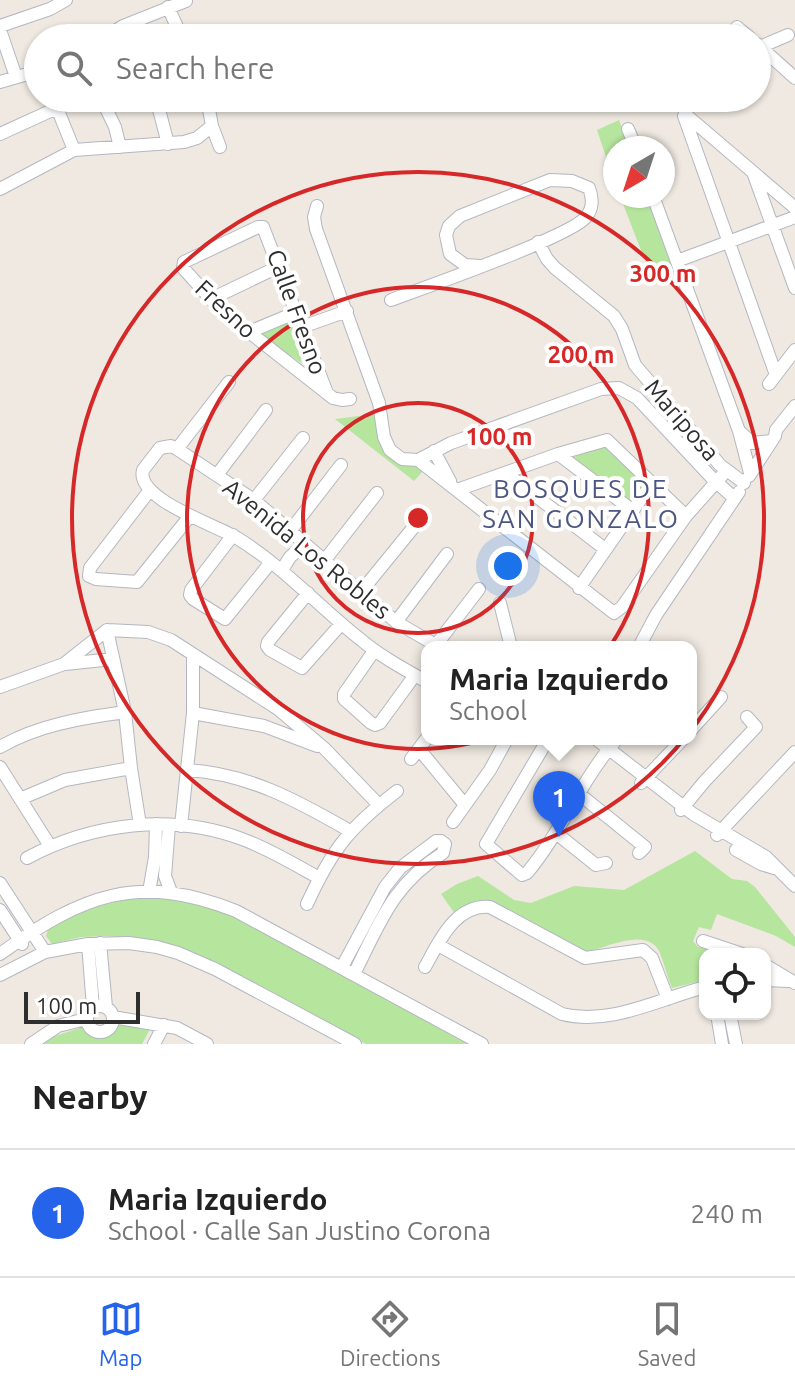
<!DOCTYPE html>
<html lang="en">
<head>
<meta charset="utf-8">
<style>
	body { margin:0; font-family:Ubuntu,sans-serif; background:#f6f6f6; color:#222 }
	.controls { position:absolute; right:24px; bottom:24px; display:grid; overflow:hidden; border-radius:16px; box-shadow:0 2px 6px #0004 }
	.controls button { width:72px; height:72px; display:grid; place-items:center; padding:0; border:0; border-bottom:2px solid #e0e0e0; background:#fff; color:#222; font:40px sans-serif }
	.compass { position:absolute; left:603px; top:136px; width:72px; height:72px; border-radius:50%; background:#fff; box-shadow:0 2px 6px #0004; rotate:219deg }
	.scale { position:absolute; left:24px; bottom:20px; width:116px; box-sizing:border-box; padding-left:8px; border:4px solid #2e2e2e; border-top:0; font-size:22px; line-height:28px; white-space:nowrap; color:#2e2e2e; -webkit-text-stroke:6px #fff; paint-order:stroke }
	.you { position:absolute; left:508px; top:566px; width:28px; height:28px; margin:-20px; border:6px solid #fff; border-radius:50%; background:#1a73e8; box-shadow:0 0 0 12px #1a73e833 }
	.badge { display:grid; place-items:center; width:52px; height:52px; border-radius:50%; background:#2563eb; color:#fff; font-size:26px; font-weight:700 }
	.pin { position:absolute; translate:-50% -66px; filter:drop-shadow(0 2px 4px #0008) }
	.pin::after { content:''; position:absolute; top:42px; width:28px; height:24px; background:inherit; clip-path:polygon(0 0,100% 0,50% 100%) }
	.popup { position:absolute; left:421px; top:641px; width:276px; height:104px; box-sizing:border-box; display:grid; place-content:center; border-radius:16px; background:#fff; filter:drop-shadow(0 2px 6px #0005); font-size:26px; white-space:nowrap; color:#767676 }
	.popup b { font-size:30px; color:#222 }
	.popup::after { content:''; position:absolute; left:50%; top:100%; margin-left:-16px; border:16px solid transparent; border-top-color:#fff }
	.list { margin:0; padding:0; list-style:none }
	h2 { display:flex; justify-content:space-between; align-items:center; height:104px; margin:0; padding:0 32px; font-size:34px }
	h2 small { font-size:26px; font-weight:400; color:#767676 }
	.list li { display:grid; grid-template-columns:52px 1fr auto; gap:24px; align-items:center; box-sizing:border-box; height:128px; padding:0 32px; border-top:2px solid #e0e0e0 }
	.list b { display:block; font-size:30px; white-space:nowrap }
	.list p { margin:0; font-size:26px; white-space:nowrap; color:#767676 }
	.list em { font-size:26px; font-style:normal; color:#767676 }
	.icon { flex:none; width:44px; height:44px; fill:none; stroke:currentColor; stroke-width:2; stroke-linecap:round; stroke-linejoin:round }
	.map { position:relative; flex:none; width:795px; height:1044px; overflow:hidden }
	.search { position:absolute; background:#fff; box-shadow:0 2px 6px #0004; left:24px; right:24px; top:24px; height:88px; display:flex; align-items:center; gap:20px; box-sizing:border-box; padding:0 28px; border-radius:44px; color:#767676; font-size:30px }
	.sheet { height:232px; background:#fff }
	nav { display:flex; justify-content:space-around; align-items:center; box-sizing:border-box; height:112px; border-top:2px solid #e0e0e0; background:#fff; font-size:22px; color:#767676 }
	nav a { display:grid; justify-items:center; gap:4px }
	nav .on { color:#2563eb }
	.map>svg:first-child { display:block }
	.green { fill:#b6e59e }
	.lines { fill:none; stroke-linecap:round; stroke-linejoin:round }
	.minor-casing { stroke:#b4b7c1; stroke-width:14 }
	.minor { stroke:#fff; stroke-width:12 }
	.ring { fill:none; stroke:#d62828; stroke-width:4 }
	.labels { text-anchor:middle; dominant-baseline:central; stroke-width:8; stroke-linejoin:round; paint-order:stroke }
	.street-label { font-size:24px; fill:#2e2e2e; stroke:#fff }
	.neighbourhood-label { font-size:26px; letter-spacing:2px; fill:#4d5680; stroke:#fff }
	.centre { fill:#d62828; stroke:#fff; stroke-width:4 }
	.ring-label { font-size:24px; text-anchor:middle; font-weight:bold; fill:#d62828; stroke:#fff; stroke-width:8; stroke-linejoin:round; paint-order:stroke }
</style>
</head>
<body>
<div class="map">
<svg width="795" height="1044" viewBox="0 0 795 1044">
	<rect width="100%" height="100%" fill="#efe9e1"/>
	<path class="green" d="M619 120 629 148H615V184L597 130Z
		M620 196H647L675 275 651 276Z
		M293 318 316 373 258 333Z
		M375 414 385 447 424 470 414 481 335 419Z
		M610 444 645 482 627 505 571 458Z
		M695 851 732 879 747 881 755 887 795 937V947L776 936 717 914 711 930 699 927 693 941 698 947H711L729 954H705V980L672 988C667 976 664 962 659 951 646 927 607 947 587 952L498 905C480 899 470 903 455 914L441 894 457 884 478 876 514 900 531 903 574 886 624 890Z
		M141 897 188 900 221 910 476 1044H366L217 964 174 945 108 936 81 937 52 944 46 936 48 929C77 911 108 902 141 897Z
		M116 1023 150 1029 142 1044H42L55 1036 86 1026C96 1038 107 1036 116 1023Z"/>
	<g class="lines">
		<defs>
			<path id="minor" d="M168 7 182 38
				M0 26 50 9 66 0
				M737 27 750 38
				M0 30 16 77
				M104 38 123 26 186 1
				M757 44 795 78
				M760 47 788 35
				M0 82 38 71
				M53 98 74 150
				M101 98 115 127 120 147
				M156 98 168 144
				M207 98 212 126 220 147
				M685 114 684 116 776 375
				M685 114 795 208
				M628 129 636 148
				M0 134 57 108
				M754 175 795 288
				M0 189 74 150 184 142 197 138 212 126
				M653 196 739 431 750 473
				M317 206 314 217 316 229 379 403 384 437 390 450 402 459 418 460 451 443 601 389 619 388 637 398 711 477 734 498
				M538 242 547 259 555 268 614 316 622 329 635 365 720 465 744 483
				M677 261 795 217
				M211 299 280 266
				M391 300C423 288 572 236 586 217 593 209 593 198 589 188L572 181 550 180 460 216 449 226 446 235 450 254 465 265 480 266
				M302 327 347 311
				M249 332 297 312
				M769 384 795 350
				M327 393 263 227H258L184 262 183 268 220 309 333 398 342 400 350 399
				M739 431 752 443 771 441
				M177 449 229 382
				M434 451 450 481
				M558 454 632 510
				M418 460 614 613 622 607 686 516 726 471
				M507 474 605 549
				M217 475 266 410
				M749 476 775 436 776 430 795 406
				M150 490 90 568 89 576 96 579 137 582 190 516
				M457 490 558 454 607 440 686 516
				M254 500 303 438
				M290 531 341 465
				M233 535 191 590 190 595 193 599 225 619 271 562
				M324 561 377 493
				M282 570 290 557 305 544
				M579 588 652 483
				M308 593 268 642 267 646 270 650 302 668 341 624
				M360 593 413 528
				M500 603 511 647
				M396 622 447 554
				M107 630 148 632 171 640 278 709 324 748 379 805
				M107 630 125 712 131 768 140 825
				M436 645 479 589
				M639 647 656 615 739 492
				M374 651 344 694V699L371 723 375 725 380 723 415 675
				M65 664 113 659
				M427 682C404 669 380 656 360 639 318 606 283 566 237 538 216 525 135 499 143 470L160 448 171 446 177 449 254 500 396 622 439 647
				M0 687 64 664 107 630
				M193 713 264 726 317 746
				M691 730 721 697
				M548 739 486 844 522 875 527 873C562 831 581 780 617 739
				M596 739 693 814 766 857 795 886
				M0 747C38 725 82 718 125 712
				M419 749 465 805
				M411 759 427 738
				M0 767 50 846
				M186 770C247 773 298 801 350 831
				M641 783 683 739
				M578 793 645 847 639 853
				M20 799 65 780 131 768
				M681 810 704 782 756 727 747 717
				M453 822 490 770 507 739
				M169 825 165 876 171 892
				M181 826 193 713V655
				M556 833 596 865 606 863
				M717 835 795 752
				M736 850 761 864 774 868
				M27 858C92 823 172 813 242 839 269 849 294 864 319 878
				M0 883 45 952
				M149 892 155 857 156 824
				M307 904C332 849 350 827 397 791
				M0 910 22 944
				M703 941 742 954
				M100 943 106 1007
				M88 944 93 1007
				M438 945 562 1014C610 1026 659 999 705 987
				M0 954C82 895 138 872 236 911L482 1044
				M765 965 795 983
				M342 967 385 887 400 868 436 841H441L445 844 443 853C392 885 380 923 354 974
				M425 967C439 942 455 904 490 907L585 958 643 950 652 958 668 999
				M0 975 45 952 88 944 129 943 157 947 178 953 215 969 355 1044
				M765 980 789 981
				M87 1019a13 13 0 1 1 26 0a13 13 0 1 1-26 0Z
				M717 1014 722 1044
				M730 1014 736 1044
				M113 1017 177 1028 207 1044
				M31 1044 58 1026 86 1019
				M154 1044 164 1025"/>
		</defs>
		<use href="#minor" class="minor-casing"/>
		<use href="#minor" class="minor"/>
	</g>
	<g class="ring">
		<circle cx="418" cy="518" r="115"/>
		<circle cx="418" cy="518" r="231"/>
		<circle cx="418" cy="518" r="346"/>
	</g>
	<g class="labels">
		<g class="street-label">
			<text transform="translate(226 309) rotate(43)">Fresno</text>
			<text transform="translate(297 312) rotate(70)">Calle Fresno</text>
			<text transform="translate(682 420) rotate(49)">Mariposa</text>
			<text transform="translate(307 549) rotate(39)">Avenida Los Robles</text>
		</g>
		<g class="neighbourhood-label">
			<text x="581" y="488">BOSQUES DE<tspan x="581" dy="30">SAN GONZALO</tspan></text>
		</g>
	</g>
	<circle cx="418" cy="518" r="12" class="centre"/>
	<g class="ring-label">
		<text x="663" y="282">300 m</text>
		<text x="581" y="363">200 m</text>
		<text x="499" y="445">100 m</text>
	</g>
</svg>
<div class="controls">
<button><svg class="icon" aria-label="locate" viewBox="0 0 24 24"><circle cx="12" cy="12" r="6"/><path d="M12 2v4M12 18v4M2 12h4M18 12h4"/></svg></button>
</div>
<svg class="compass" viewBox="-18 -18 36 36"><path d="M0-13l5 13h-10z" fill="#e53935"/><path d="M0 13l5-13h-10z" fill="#767676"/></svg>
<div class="scale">100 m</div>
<div class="you"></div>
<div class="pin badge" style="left:559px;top:837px">1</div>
<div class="popup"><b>Maria Izquierdo</b>School</div>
<div class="search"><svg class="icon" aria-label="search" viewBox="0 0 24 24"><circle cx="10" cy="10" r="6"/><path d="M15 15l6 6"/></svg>Search here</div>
</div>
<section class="sheet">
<h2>Nearby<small></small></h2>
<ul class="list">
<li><span class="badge">1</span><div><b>Maria Izquierdo</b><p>School · Calle San Justino Corona</p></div><em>240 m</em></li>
</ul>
</section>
<nav>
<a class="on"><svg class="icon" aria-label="map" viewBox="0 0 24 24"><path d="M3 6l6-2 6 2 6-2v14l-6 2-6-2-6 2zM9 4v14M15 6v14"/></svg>Map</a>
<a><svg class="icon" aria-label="directions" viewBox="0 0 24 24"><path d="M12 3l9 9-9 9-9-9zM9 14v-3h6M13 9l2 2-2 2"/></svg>Directions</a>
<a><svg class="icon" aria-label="saved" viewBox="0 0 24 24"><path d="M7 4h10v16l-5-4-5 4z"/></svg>Saved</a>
</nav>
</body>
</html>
